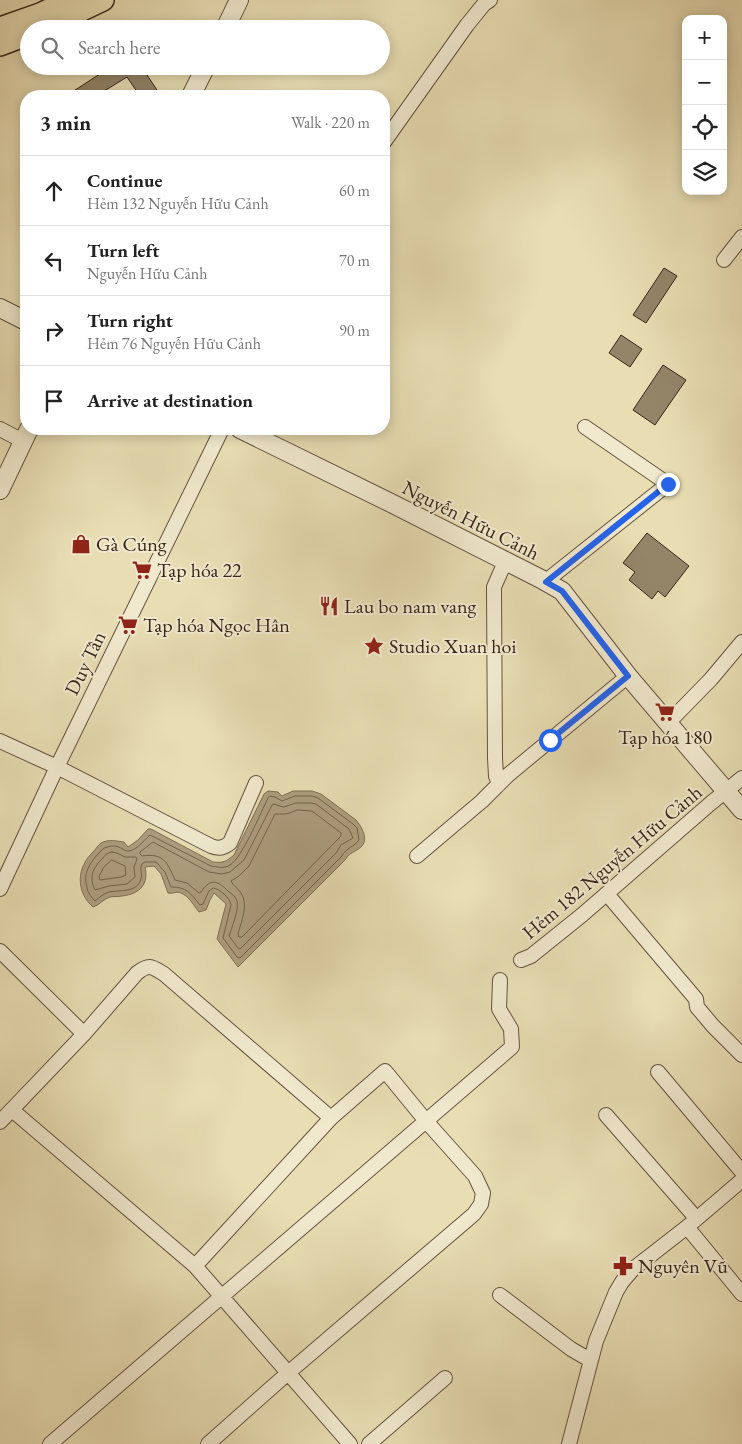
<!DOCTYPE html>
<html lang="en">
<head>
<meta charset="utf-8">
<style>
	body { margin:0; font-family:"EB Garamond",serif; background:#f2f2f2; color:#222 }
	.controls { position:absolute; right:15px; top:15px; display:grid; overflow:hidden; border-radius:10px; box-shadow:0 2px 12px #0003 }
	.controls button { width:45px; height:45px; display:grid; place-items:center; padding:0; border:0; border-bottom:1px solid #e0e0e0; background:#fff; color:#222; font:25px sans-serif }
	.stop { position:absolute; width:15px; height:15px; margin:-11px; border:4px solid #2563eb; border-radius:50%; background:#fff }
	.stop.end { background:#2563eb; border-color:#fff; box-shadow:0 1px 5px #0008 }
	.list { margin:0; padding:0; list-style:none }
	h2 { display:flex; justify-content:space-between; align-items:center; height:65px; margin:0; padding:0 20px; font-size:21px }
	h2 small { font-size:16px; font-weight:400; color:#767676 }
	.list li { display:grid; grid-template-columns:32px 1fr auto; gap:15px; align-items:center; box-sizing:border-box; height:70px; padding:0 20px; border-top:1px solid #e0e0e0 }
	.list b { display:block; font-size:19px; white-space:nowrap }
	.list p { margin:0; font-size:16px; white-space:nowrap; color:#767676 }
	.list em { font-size:16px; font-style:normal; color:#767676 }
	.icon { flex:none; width:28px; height:28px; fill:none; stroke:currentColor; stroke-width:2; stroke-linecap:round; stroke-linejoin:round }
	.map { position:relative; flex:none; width:742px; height:1444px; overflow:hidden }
	.search { position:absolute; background:#fff; box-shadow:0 2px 12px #0003; left:20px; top:20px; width:370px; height:55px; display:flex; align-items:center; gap:12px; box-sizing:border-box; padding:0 18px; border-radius:28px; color:#767676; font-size:19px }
	.panel { position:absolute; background:#fff; box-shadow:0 2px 12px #0003; left:20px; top:90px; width:370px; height:345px; border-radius:20px }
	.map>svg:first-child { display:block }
	.water { fill:#ad9e7f; stroke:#7f6e56 }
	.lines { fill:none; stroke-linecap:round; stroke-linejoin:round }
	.shore { stroke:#74624c; stroke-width:1 }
	.building { fill:#948569; stroke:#3a2519 }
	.minor-casing { stroke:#665340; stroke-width:16 }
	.tertiary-casing { stroke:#665340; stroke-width:20 }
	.primary-casing { stroke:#3a2519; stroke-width:24 }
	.minor { stroke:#f0e9ce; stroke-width:14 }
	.tertiary { stroke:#f0e9ce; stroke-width:18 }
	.primary { stroke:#e8ddb3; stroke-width:21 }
	.route { stroke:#2563eb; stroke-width:6 }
	.labels { text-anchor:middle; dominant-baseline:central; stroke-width:4; stroke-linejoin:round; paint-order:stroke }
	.street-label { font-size:20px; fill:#3a2519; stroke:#f0e9ce }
	.poi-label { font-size:20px; fill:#3a2519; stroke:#f0e9ce; text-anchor:start }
</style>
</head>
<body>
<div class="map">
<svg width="742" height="1444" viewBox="0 0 742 1444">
	<rect width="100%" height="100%" fill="#e8ddb3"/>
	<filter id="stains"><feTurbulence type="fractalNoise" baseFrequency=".004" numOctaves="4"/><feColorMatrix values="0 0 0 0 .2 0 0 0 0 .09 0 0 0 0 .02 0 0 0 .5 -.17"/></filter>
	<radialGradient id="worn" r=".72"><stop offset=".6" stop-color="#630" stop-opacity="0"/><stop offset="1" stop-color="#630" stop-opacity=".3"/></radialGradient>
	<path class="water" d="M268 791 278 792 282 796 293 791H312L321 794 356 820C362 827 369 840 361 847 354 853 351 851 345 860L238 967 217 939 226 904 214 893 210 900 206 910 199 912C194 906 189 896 181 893 177 891 173 894 168 893L161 874 154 866 145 867C149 884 140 894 122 896 118 897 114 896 110 897 103 899 100 905 93 907 75 891 77 867 93 852 96 849 98 845 101 843 108 839 117 841 124 842L128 847 138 840 148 829H151L213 862C223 863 226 862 234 855L264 794Z"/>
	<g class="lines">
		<path class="shore" d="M270 796 275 797 282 801 295 796H312L318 798 353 824 357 828 359 840C354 847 347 847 341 857L240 958 237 957 223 938 231 905C230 898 220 889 213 888L209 891 203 904 200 905C190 893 187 887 171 887L165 872 156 862H145L142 864C139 870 143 873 141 879 137 893 119 890 109 892 103 894 100 897 95 901 91 897 88 893 87 888 83 873 89 864 99 853 102 850 103 848 107 847 120 843 123 852 129 851 137 850 144 840 150 835L211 866C217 867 224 869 230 865 242 858 261 812 268 798Z
			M296 803H311L316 804 349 829 353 838 341 845 336 853 240 949 238 948 229 936C232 927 239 910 237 901 236 897 232 894 229 892 218 881 211 877 201 892L199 893 187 883 175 880C167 862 164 853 142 856L140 854V852L153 842 209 872 222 874 230 872 244 860 272 805 274 804 283 807Z
			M298 810 312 811 341 833V836L242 937H239L238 934C241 922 249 905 241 893 238 888 233 886 231 881L239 876 249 866 275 814H286Z
			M112 852 117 853 125 857H136L137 859 134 867 135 877 127 884 109 886 95 890C89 878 92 869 102 859 105 855 107 853 112 852Z
			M112 860 125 866 126 875 121 877 100 880 99 876 104 867Z"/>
	</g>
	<path class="building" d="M112 66H124L127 71 135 66H141L161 96H140L127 77 96 96H66Z
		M664 268 677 276 646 323 633 315Z
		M621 335 642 349 630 367 609 353Z
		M663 365 686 380 655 425 633 410Z
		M647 533 689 566 665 597 658 591 652 599 629 580 635 572 623 563Z"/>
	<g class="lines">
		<defs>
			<path id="minor" d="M384 142 467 25 484 4 490 0
				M724 260 742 237
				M0 429 23 441
				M546 581 668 484 585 427
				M668 723 711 679 742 642
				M0 741 57 767 211 846C219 849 223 848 230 843L256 783
				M499 784 496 776 495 758 494 587 505 562
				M417 856 482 801 508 775 628 676
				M0 889 57 767 222 429
				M607 894 696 999 697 1007 713 1026 742 1055
				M0 951 84 1034 137 973C149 964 151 966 164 974L331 1118
				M521 960 531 956 582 915 711 803 742 778
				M658 1072 742 1172
				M12 1110 195 1266 350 1444
				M606 1115 696 1218
				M0 1122 84 1034
				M687 1227 742 1294
				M195 1266 331 1118 385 1071 426 1121 475 1176 483 1193 481 1204 474 1214 288 1373 208 1444
				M500 1295 571 1349 590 1360
				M50 1444 512 1047 511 1029 499 1009 500 980
				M369 1444 445 1378
				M569 1444 596 1341 616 1292 622 1282 633 1269 687 1227 742 1180"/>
			<path id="tertiary" d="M225 29 239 0
				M191 96 206 66
				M0 308 26 321
				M240 429 389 502 541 579 562 591 628 676 742 810
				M0 490 29 429"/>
			<path id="primary" d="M53 24 103 0
				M0 28 40 14 70 0
				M0 45 29 34"/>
		</defs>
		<use href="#minor" class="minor-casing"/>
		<use href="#tertiary" class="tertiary-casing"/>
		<use href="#primary" class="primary-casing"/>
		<use href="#minor" class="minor"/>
		<use href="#tertiary" class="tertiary"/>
		<use href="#primary" class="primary"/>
	</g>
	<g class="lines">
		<path class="route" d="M550 740 628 676 562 591 546 582 668 484"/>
	</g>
	<defs>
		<symbol id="shop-bare" viewBox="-9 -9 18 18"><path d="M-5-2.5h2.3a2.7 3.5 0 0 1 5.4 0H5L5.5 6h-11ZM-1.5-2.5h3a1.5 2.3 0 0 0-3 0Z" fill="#8f2418" stroke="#f0e9ce" stroke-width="2.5" paint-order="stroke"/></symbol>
		<symbol id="supermarket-bare" viewBox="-9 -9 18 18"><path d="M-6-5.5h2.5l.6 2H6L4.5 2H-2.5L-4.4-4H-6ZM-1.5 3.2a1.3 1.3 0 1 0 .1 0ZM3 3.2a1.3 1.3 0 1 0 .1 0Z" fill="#8f2418" stroke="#f0e9ce" stroke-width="2.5" paint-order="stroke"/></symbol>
		<symbol id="restaurant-bare" viewBox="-9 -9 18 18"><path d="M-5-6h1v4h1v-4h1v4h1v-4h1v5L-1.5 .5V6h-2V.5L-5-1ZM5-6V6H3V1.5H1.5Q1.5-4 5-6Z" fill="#8f2418" stroke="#f0e9ce" stroke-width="2.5" paint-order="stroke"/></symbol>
		<symbol id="sight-bare" viewBox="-9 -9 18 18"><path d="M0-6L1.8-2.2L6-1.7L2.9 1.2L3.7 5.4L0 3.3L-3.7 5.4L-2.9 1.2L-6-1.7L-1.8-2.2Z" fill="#8f2418" stroke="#f0e9ce" stroke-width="2.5" paint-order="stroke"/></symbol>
		<symbol id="pharmacy-bare" viewBox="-9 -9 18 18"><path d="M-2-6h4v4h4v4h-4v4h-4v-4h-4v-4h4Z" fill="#8f2418" stroke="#f0e9ce" stroke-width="2.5" paint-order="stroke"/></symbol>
	</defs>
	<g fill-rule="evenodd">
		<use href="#shop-bare" x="67" y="530" width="28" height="28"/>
		<use href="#supermarket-bare" x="128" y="556" width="28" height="28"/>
		<use href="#restaurant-bare" x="315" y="592" width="28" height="28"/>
		<use href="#supermarket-bare" x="114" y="611" width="28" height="28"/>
		<use href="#sight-bare" x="360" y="632" width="28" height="28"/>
		<use href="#supermarket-bare" x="651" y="698" width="28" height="28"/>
		<use href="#pharmacy-bare" x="609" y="1252" width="28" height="28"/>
	</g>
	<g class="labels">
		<g class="street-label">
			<text transform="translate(471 520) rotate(27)">Nguyễn Hữu Cảnh</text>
			<text transform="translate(85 663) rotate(-64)">Duy Tân</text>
			<text transform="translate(612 862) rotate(-40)">Hẻm 182 Nguyễn Hữu Cảnh</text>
		</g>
		<g class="poi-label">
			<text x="96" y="544">Gà Cúng</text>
			<text x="157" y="570">Tạp hóa 22</text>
			<text x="344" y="606">Lau bo nam vang</text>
			<text x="143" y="625">Tạp hóa Ngọc Hân</text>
			<text x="389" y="646">Studio Xuan hoi</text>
			<text x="665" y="737" text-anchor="middle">Tạp hóa 180</text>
			<text x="638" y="1266">Nguyên Vũ</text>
		</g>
	</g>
	<rect width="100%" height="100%" filter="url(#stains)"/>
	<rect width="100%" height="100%" fill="url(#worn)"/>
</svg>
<div class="controls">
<button>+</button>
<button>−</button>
<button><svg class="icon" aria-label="locate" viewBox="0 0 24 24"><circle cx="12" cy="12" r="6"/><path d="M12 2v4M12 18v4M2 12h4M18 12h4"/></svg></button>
<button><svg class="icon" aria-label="layers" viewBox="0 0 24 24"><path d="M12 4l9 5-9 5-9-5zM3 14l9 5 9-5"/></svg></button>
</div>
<div class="stop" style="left:550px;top:740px"></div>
<div class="stop end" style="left:668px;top:484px"></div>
<div class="search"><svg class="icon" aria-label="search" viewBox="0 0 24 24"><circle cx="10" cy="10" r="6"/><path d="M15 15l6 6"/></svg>Search here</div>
<section class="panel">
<h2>3 min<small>Walk · 220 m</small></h2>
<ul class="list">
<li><svg class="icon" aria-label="ahead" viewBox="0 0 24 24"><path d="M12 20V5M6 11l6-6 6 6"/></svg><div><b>Continue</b><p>Hẻm 132 Nguyễn Hữu Cảnh</p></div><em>60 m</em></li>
<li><svg class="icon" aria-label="left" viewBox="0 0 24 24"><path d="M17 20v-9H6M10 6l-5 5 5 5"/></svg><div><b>Turn left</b><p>Nguyễn Hữu Cảnh</p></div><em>70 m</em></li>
<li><svg class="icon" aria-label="right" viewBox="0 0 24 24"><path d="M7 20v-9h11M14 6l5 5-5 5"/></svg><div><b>Turn right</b><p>Hẻm 76 Nguyễn Hữu Cảnh</p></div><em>90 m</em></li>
<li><svg class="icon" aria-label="arrive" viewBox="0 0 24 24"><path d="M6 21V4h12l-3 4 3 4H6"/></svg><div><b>Arrive at destination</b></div></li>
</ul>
</section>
</div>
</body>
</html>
